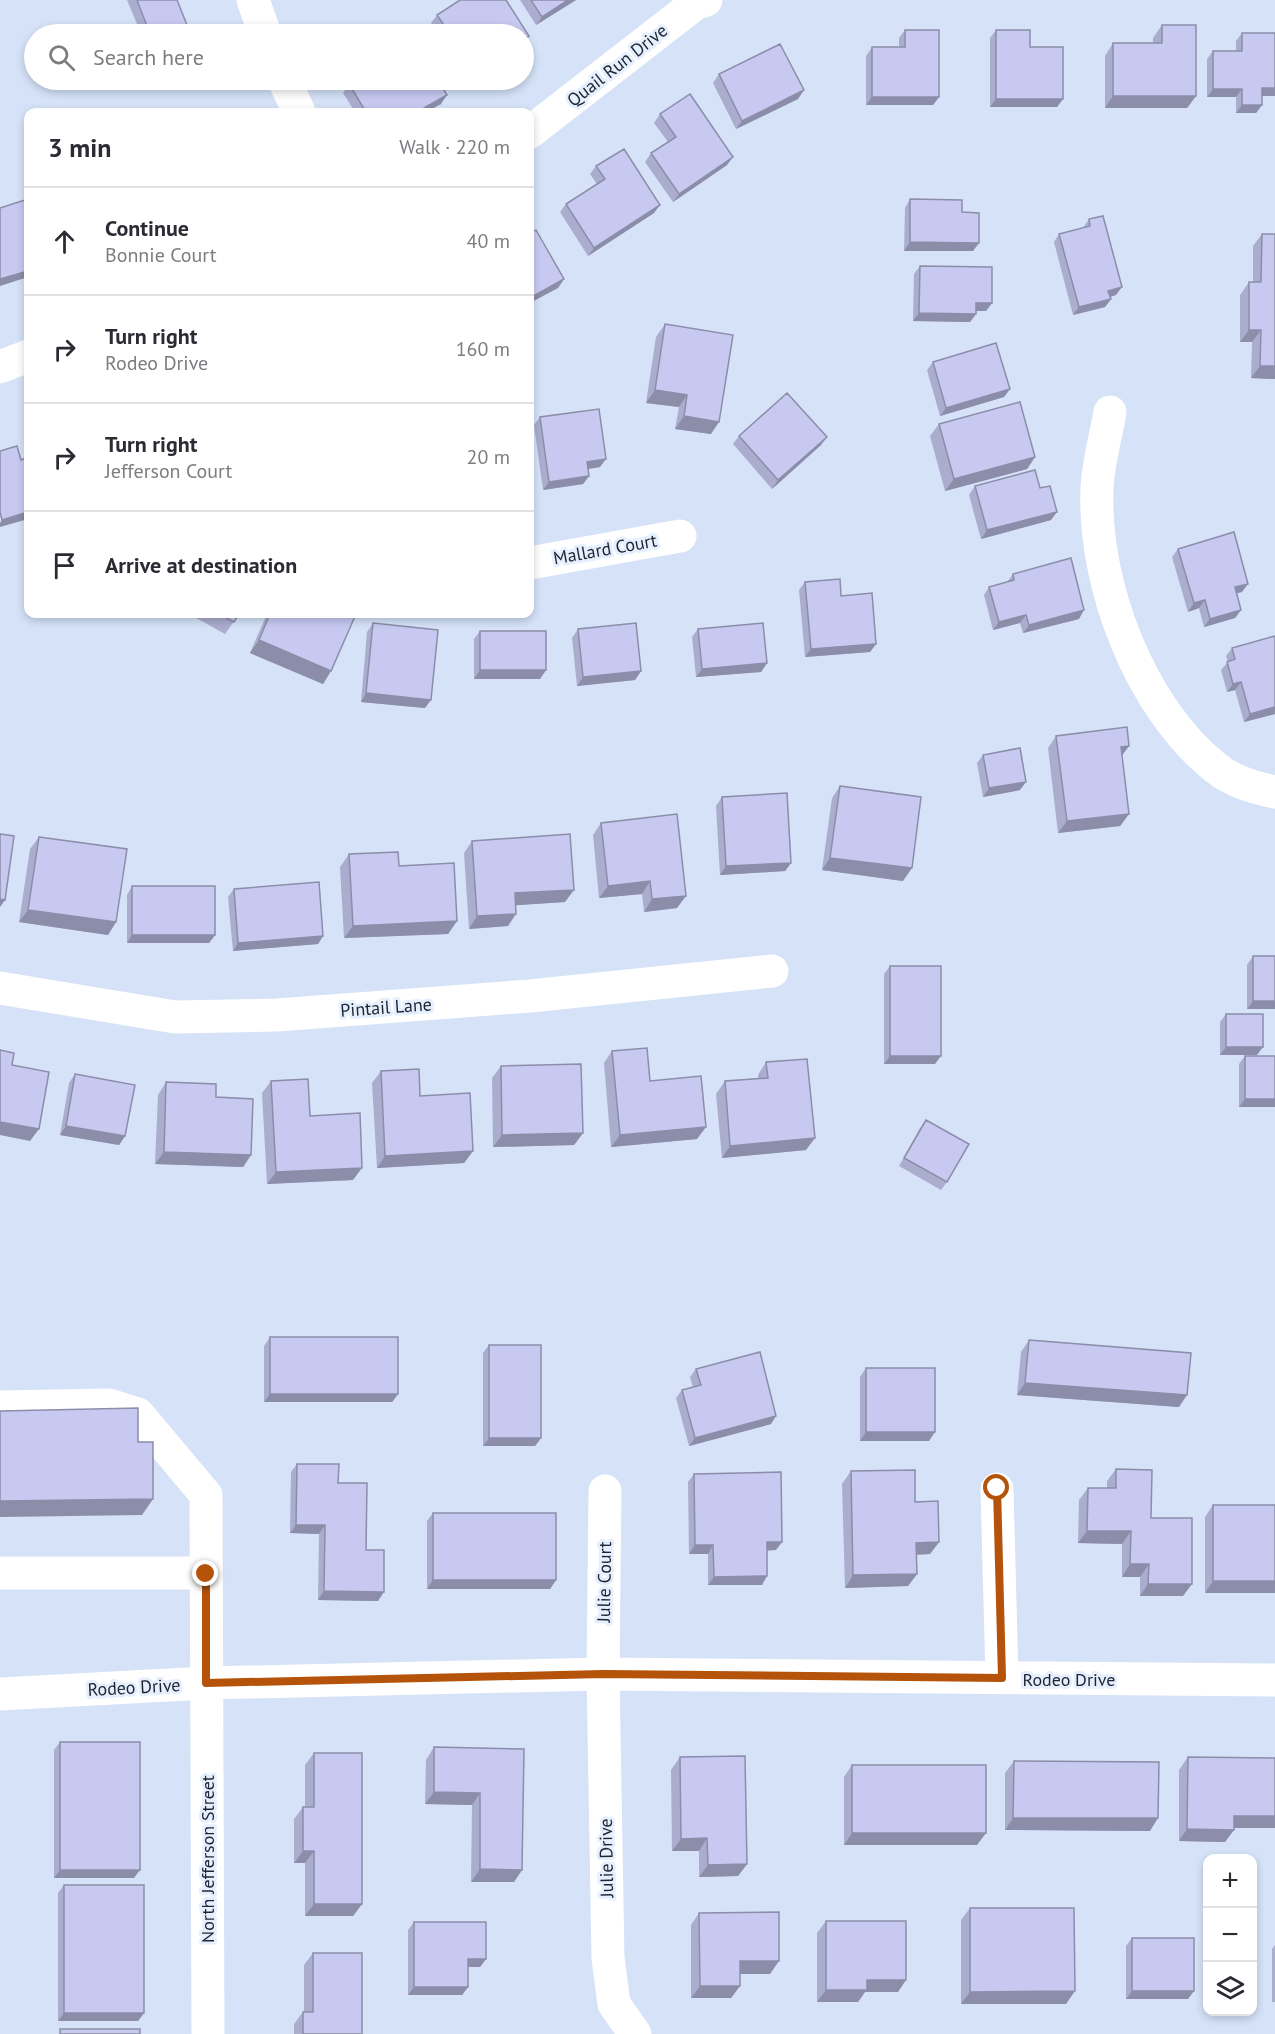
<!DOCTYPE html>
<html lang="en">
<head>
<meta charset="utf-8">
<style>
	body { margin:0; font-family:"PT Sans",sans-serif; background:#f2f2f3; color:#2b2b33 }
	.controls { position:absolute; right:18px; bottom:18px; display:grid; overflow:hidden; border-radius:12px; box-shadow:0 3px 9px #0003 }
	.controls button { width:54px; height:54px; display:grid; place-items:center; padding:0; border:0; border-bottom:2px solid #e1e1e2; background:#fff; color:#2b2b33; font:30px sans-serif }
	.stop { position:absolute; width:18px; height:18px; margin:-14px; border:4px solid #b45309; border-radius:50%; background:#fff }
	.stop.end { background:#b45309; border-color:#fff; box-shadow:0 2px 6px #0008 }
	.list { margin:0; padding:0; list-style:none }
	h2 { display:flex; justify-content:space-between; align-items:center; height:78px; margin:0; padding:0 24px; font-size:26px }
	h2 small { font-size:20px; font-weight:400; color:#7c7c81 }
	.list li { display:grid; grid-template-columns:39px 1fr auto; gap:18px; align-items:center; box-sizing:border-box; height:108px; padding:0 24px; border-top:2px solid #e1e1e2 }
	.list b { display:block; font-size:22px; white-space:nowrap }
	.list p { margin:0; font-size:20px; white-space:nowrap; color:#7c7c81 }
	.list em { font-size:20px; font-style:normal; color:#7c7c81 }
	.icon { flex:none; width:33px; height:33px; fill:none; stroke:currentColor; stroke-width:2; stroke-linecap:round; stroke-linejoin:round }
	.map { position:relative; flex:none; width:1275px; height:2034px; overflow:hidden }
	.search { position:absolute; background:#fff; box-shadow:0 3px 9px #0003; left:24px; top:24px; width:510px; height:66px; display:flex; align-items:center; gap:15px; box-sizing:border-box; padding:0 21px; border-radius:33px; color:#7c7c81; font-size:22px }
	.panel { position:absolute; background:#fff; box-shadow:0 3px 9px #0003; left:24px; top:108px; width:510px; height:510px; border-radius:12px }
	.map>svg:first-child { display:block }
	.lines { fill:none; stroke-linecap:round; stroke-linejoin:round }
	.minor { stroke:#fff; stroke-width:33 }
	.wall { fill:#abadcf }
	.shaded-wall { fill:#8b8da9 }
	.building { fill:#c7c9f1; stroke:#8b8da9; stroke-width:1.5 }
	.route { stroke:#b45309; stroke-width:8 }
	.labels { text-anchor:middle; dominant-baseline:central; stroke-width:6; stroke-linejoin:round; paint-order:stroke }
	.street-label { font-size:18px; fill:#1d2432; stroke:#e6effe }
</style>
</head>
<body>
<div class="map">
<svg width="1275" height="2034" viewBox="0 0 1275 2034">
	<rect width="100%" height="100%" fill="#d5e2f8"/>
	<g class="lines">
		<path class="minor" d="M253 0 265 34
			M284 80 299 112
			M530 132 695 4 706 0
			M0 367 28 356
			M1110 412C1106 436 1098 463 1097 488 1093 584 1140 708 1216 768 1233 782 1255 788 1275 792
			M530 563 680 536
			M0 988 175 1017 277 1015 530 996 772 971
			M0 1407 109 1405 138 1414 206 1495 208 2034
			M997 1489 1002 1678
			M605 1491 603 1674 608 1958 614 2004 635 2034
			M0 1573H206
			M0 1694 206 1683 603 1674 1275 1680"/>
	</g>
	<path class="wall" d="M127 0H177L181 33 178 34H141Z
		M460 0H506L529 36 524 45V34H438L431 23 437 15Z
		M520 0H576L536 25Z
		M1162 25 1196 96 1187 108H1105V56L1113 43H1153V38Z
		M905 30 939 97 933 105H866V56L872 47H899V38Z
		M996 30 1030 47 1063 99 1057 107H990V38Z
		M1242 33 1262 96V105L1256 113H1236V97H1207V59L1213 51H1236V41Z
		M719 74 798 99 736 129 713 83Z
		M349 84 441 104 426 112H355L343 93Z
		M660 114 727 165 673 202 645 162 651 153 668 142 654 123Z
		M596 166 654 213 588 256 560 212 566 204 597 184 590 174Z
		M910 199 973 251H904L905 208Z
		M1089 219 1116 295 1110 297 1111 299 1105 307 1073 315 1054 242 1059 234 1083 228Z
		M1262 234 1275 379 1251 378 1252 342H1240V295L1249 282H1253V246Z
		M920 266 992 303 986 311H976V314L970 322 913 321 914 274Z
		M665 324 711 434 675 429 679 407 646 403 656 337Z
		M933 362 1010 389 1004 397 940 416 927 370Z
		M540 417 600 467 588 469 589 476 583 484 543 490 534 425Z
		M939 424 1035 457 1027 469 945 491 930 436Z
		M739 436 821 445 772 489 733 444Z
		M975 486 1040 488 1051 520 981 539 969 495Z
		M1178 549 1242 592 1237 593 1241 610 1235 618 1204 627 1199 608 1188 612 1172 557Z
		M1013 574 1079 619 1023 633 1020 623 993 630 984 595 989 587 1007 582Z
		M805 582 841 596 876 644 870 652 805 657 799 590Z
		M189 614H239L225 634Z
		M267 614H355L331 671 323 684 250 653Z
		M373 623 425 708 361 702 367 632Z
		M578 629 641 671 635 680 577 686 572 638Z
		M698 629 767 663 761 672 696 677 692 637Z
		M480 631 546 670 540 679H474V639Z
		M1232 648 1275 714 1244 722 1235 690 1227 692 1221 670 1228 662 1226 656Z
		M1056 736 1129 746 1122 755 1129 814 1120 826 1058 833 1048 748Z
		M983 755 1020 790 983 797 977 763Z
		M840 786 903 881 822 870 832 798Z
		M722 797 791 863 785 871 720 875 716 806Z
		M601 823 677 908 644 912 642 894 599 898 593 835Z
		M39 837 116 922 108 935 19 922 30 849Z
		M472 841 565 902 516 905 508 926 469 929 464 853Z
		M349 854 399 866 457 921 448 934 344 938 340 867Z
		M132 886 215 935 209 943H127V895Z
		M234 889 323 936 318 944 233 951 228 897Z
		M1253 956 1275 1009H1247V965Z
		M890 966 935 1064H884V974Z
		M1226 1014 1257 1055H1220V1022Z
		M612 1051 650 1081 697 1139 611 1147 604 1063Z
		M1245 1056 1275 1107H1239V1064Z
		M766 1062 806 1150 722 1158 716 1094 725 1081 758 1078V1075Z
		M501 1066 583 1133 574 1145 493 1147 492 1078Z
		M381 1071 420 1096 473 1151 464 1163 377 1168 372 1083Z
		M75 1074 125 1136 119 1145 60 1135 69 1083Z
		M271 1081 310 1116 353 1180 267 1184 262 1093Z
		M166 1082 216 1097 251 1155 243 1167 155 1164 158 1095Z
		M926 1120 947 1182 941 1190 899 1166 920 1128Z
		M270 1337 398 1394 392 1402H264V1346Z
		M1029 1340 1179 1407 1017 1395 1021 1352Z
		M489 1345 541 1438 535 1446H483V1353Z
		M866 1368 929 1441H860V1377Z
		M696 1369 771 1424 689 1446 676 1398 682 1390 693 1387 690 1377Z
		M297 1464 338 1483 366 1550 378 1601 318 1600 319 1534 290 1533 291 1472Z
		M1116 1469 1151 1518 1183 1596H1140V1577H1122V1544L1078 1543 1079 1500 1088 1488H1107V1481Z
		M851 1471 915 1502 939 1542 930 1554 916 1555 917 1574 908 1586 845 1588 842 1484Z
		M694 1474 776 1550H767L762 1585H708V1554H689L688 1482Z
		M1213 1505 1275 1593H1205V1517Z
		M433 1513 556 1580 550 1589H427V1521Z
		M60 1742 134 1878H54V1750Z
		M434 1747 524 1749 522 1870 514 1882H471L472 1805 425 1804 426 1760Z
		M314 1753 362 1904 353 1916H305V1863H294V1819L303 1807H305V1765Z
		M680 1757 747 1864 738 1876 699 1877V1851H672L671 1770Z
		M1188 1757 1275 1758V1828H1234L1225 1842 1179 1841V1770Z
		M1014 1761 1150 1831 1005 1830V1773Z
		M852 1765 977 1845H844V1777Z
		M64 1885 144 2013 138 2021H58V1893Z
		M970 1908 1066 2004H961V1920Z
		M699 1913 770 1974H740V1986L731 1998H691V1925Z
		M826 1921 898 1992H865L858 2002H817V1933Z
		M414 1922 486 1959 480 1967H468V1987L462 1995H408V1930Z
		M1132 1938 1188 1999H1126V1946Z
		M1275 1945V2002H1272V1949Z
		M313 1953 362 2034H294V2024L303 2012H304V1965Z"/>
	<path class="shaded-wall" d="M568 0H576L536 25 542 17Z
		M187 25 181 33 178 34H164Z
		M1262 88H1275V96H1256Z
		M1213 89H1242L1236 97H1207Z
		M804 90 798 99 736 129 742 121Z
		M447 95 441 104 426 112H417Z
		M1113 96H1196L1187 108H1105Z
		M872 97H939L933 105H866Z
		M996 99H1063L1057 107H990Z
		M1242 105H1262L1256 113H1236Z
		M733 157 727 165 673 202 679 194Z
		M660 205 654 213 588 256 594 248Z
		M910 242 979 243 973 251H904Z
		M28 271V277L0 286V279Z
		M564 279 558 288 530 303V298Z
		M1122 287 1116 295 1103 299 1108 291Z
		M1111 299 1105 307 1073 315 1079 307Z
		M976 303H992L986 311H970Z
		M919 313 976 314 970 322 913 321Z
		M1249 330H1261L1252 342H1240Z
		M1260 366H1275V379L1251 378Z
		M1010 389 1004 397 940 416 946 408Z
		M655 390 687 395 679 407 646 403Z
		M684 416 719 422 711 434 675 429Z
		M827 437 821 445 772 489 778 480Z
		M1035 457 1027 469 945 491 954 479Z
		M606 459 600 467 581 470 587 462Z
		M589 476 583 484 543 490 549 482Z
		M28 512V519L0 527V523L2 520Z
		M1057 512 1051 520 981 539 987 530Z
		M1248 584 1242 592 1229 595 1235 587Z
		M1205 600 1199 608 1188 612 1194 603Z
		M1084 610 1079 619 1023 633 1029 625Z
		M1241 610 1235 618 1204 627 1210 619Z
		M1026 615 1020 623 993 630 999 622Z
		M259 640 331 671 323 684 250 653Z
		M876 644 870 652 805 657 811 649Z
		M767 663 761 672 696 677 702 669Z
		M480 670H546L540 679H474Z
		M641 671 635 680 577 686 583 677Z
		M1241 682 1235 690 1227 692 1233 684Z
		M366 693 431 700 425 708 361 702Z
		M1275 707V714L1244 722 1250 714Z
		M1129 746 1120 758 1121 747Z
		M1026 782 1020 790 983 797 989 788Z
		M1129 814 1120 826 1058 833 1067 821Z
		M830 858 912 868 903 881 822 870Z
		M791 863 785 871 720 875 726 866Z
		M650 881 642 894 599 898 608 886Z
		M574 890 565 902 506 906 515 893Z
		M686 896 677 908 644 912 652 899Z
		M0 899 5 900 0 907Z
		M28 910 116 922 108 935 19 922Z
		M516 914 508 926 469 929 477 916Z
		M457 921 448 934 344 938 353 926Z
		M132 935H215L209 943H127Z
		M323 936 318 944 233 951 238 943Z
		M1253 1001H1275V1009H1247Z
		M1226 1047H1263L1257 1055H1220Z
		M890 1056H941L935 1064H884Z
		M1245 1099H1275V1107H1239Z
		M0 1122 39 1129 30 1141 0 1135Z
		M66 1126 125 1136 119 1145 60 1135Z
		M706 1127 697 1139 611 1147 620 1135Z
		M583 1133 574 1145 493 1147 502 1135Z
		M815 1138 806 1150 722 1158 730 1146Z
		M473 1151 464 1163 377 1168 385 1156Z
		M164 1152 251 1155 243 1167 155 1164Z
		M362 1168 353 1180 267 1184 276 1172Z
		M1025 1383 1187 1395 1179 1407 1017 1395Z
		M270 1394H398L392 1402H264Z
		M776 1416 771 1424 689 1446 695 1438Z
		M866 1432H935L929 1441H860Z
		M489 1438H541L535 1446H483Z
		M153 1499 142 1515 0 1517V1501Z
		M296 1525H325L319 1534 290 1533Z
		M1087 1531H1131L1122 1544 1078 1543Z
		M767 1542H782L776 1550 761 1551Z
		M939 1542 930 1554 908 1555 916 1543Z
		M695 1545H713L708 1554H689Z
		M1130 1564H1149L1140 1577H1122Z
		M917 1574 908 1586 845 1588 853 1575Z
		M767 1576 762 1585H708L714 1577Z
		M433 1580H556L550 1589H427Z
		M1213 1581H1275V1593H1205Z
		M1148 1584H1192L1183 1596H1140Z
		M324 1591 384 1592 378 1601 318 1600Z
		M434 1792 480 1793 472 1805 425 1804Z
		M1234 1816H1275V1828H1225Z
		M1013 1818H1158L1150 1831 1005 1830Z
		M1187 1829 1234 1830 1225 1842 1179 1841Z
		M852 1833H986L977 1845H844Z
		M707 1838 699 1851H672L681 1839Z
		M303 1851H314L305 1863H294Z
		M747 1864 738 1876 699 1877 708 1865Z
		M480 1869 522 1870 514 1882H471Z
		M60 1870H140L134 1878H54Z
		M314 1904H362L353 1916H305Z
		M468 1959H486L480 1967H462Z
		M740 1961H779L770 1974H731Z
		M867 1980H906L898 1992H865L858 2002H817L826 1990Z
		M700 1986H740L731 1998H691Z
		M414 1987H468L462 1995H408Z
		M1075 1991 1066 2004H961L970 1992Z
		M1132 1991H1194L1188 1999H1126Z
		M64 2013H144L138 2021H58Z"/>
	<path class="building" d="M137 0H177L187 25 164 34H150Z
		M460 0H506L529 36 524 40V34H450L437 15Z
		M531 0H568L542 17Z
		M1162 25H1196V96H1113V43H1162Z
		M905 30H939V97H872V47H905Z
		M996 30H1030V47H1063V99H996Z
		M1242 33H1275V88H1262V105H1242V89H1213V51H1242Z
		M780 44 804 90 742 121 719 74Z
		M357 80H438L447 95 417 112H366L349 84Z
		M690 94 733 157 679 194 651 153 676 137 660 114Z
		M624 149 660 205 594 248 566 204 605 179 596 166Z
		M28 199V271L0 279V208Z
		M910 199 962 200V212L979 213V243L910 242Z
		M1103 216 1122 287 1108 291 1111 299 1079 307 1059 234 1090 226 1089 219Z
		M536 230 564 279 530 298V234Z
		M1262 234H1275V366H1260L1261 330H1249V282H1261Z
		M920 266 992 267V303H976V314L919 313Z
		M665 324 733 335 719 422 684 416 687 395 655 390Z
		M996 343 1010 389 946 408 933 362Z
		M787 393 827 437 778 480 739 436Z
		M1020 402 1035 457 954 479 939 424Z
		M599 409 606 459 587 462 589 476 549 482 540 417Z
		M17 446 21 460 28 457V512L2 520 0 512V451Z
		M1035 470 1040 488 1050 486 1057 512 987 530 975 486Z
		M1234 532 1248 584 1235 587 1241 610 1210 619 1205 600 1194 603 1178 549Z
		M1071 558 1084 610 1029 625 1026 615 999 622 989 587 1014 580 1013 574Z
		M840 579 841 596 872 593 876 644 811 649 805 582Z
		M219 614H239L234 622Z
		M270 614H356L331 671 259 640Z
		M373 623 438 630 431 700 366 693Z
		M636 623 641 671 583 677 578 629Z
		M763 623 767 663 702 669 698 629Z
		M480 631H546V670H480Z
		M1275 636V707L1250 714 1241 682 1233 684 1227 662 1235 659 1232 648Z
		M1127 727 1129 746 1121 747 1129 814 1067 821 1056 736Z
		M1020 748 1026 782 989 788 983 755Z
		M840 786 921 797 912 868 830 858Z
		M787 793 791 863 726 866 722 797Z
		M677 814 686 896 652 899 650 881 608 886 601 823Z
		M0 834 14 836 5 900 0 899Z
		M570 834 574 890 515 893 516 914 477 916 472 841Z
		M39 837 127 849 116 922 28 910Z
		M398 852 399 866 454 863 457 921 353 926 349 854Z
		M319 882 323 936 238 943 234 889Z
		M132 886H215V935H132Z
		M1253 956H1275V1001H1253Z
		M890 966H941V1056H890Z
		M1226 1014H1263V1047H1226Z
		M647 1048 650 1081 701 1076 706 1127 620 1135 612 1051Z
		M0 1050 14 1053 12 1065 49 1072 39 1129 0 1122Z
		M1245 1056H1275V1099H1245Z
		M807 1059 815 1138 730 1146 725 1081 768 1078 766 1062Z
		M581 1064 583 1133 502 1135 501 1066Z
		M419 1069 420 1096 470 1093 473 1151 385 1156 381 1071Z
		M75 1074 135 1085 125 1136 66 1126Z
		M308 1079 310 1116 360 1113 362 1168 276 1172 271 1081Z
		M166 1082 216 1084V1097L253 1099 251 1155 164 1152Z
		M926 1120 969 1144 947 1182 904 1158Z
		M270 1337H398V1394H270Z
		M1029 1340 1191 1353 1187 1395 1025 1383Z
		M489 1345H541V1438H489Z
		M760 1352 776 1416 695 1438 682 1390 701 1385 696 1369Z
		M866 1368H935V1432H866Z
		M138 1408V1442H153V1499L0 1501V1411Z
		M297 1464H339L338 1483H367L366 1550H384V1592L324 1591 325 1525H296Z
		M1116 1469 1152 1470 1151 1518H1192V1584H1148L1149 1564H1130L1131 1531H1087L1088 1488H1116Z
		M915 1470V1502L938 1501 939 1542 916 1543 917 1574 853 1575 851 1471Z
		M781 1472 782 1542H767V1576L714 1577 713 1545H695L694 1474Z
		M1213 1505H1275V1581H1213Z
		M433 1513H556V1580H433Z
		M60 1742H140V1870H60Z
		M434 1747 524 1749 522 1870 480 1869V1793L434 1792Z
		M314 1753H362V1904H314V1851H303V1807H314Z
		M745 1756 747 1864 708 1865 707 1838 681 1839 680 1757Z
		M1188 1757 1275 1758V1816H1234V1830L1187 1829Z
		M1014 1761 1159 1762 1158 1818H1013Z
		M852 1765H986V1833H852Z
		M64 1885H144V2013H64Z
		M970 1908H1074L1075 1991 970 1992Z
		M779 1912V1961H740V1986H700L699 1913Z
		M826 1921H906V1980H867V1990H826Z
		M414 1922H486V1959H468V1987H414Z
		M1132 1938H1194V1991H1132Z
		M313 1953H362V2034H303V2012H313Z
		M60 2029H140V2034H60Z"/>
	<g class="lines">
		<path class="route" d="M206 1574V1683L603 1674 1002 1678 997 1488"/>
	</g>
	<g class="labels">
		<g class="street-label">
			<text transform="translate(617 65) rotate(-38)">Quail Run Drive</text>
			<text transform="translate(605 549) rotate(-10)">Mallard Court</text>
			<text transform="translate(386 1007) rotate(-4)">Pintail Lane</text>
			<text transform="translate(604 1582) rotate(-89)">Julie Court</text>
			<text x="1069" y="1679">Rodeo Drive</text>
			<text transform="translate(134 1687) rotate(-3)">Rodeo Drive</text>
			<text transform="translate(606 1858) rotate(-91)">Julie Drive</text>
			<text transform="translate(207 1859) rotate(-90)">North Jefferson Street</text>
		</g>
	</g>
</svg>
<div class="controls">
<button>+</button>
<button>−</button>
<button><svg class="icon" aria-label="layers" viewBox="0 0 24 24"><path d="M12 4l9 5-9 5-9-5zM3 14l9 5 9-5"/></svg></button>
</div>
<div class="stop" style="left:997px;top:1488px"></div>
<div class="stop end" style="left:206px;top:1574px"></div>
<div class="search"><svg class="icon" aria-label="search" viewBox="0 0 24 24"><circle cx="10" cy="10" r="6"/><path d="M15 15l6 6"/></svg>Search here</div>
<section class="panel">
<h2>3 min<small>Walk · 220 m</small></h2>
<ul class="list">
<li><svg class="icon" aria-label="ahead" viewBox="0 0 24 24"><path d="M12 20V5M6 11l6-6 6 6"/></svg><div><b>Continue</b><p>Bonnie Court</p></div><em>40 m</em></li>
<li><svg class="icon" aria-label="right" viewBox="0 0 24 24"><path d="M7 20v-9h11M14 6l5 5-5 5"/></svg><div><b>Turn right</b><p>Rodeo Drive</p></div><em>160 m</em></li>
<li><svg class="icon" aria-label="right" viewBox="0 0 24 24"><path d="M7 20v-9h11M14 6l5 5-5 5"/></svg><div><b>Turn right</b><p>Jefferson Court</p></div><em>20 m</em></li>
<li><svg class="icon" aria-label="arrive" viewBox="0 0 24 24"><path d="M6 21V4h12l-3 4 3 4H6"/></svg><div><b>Arrive at destination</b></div></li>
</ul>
</section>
</div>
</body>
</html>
